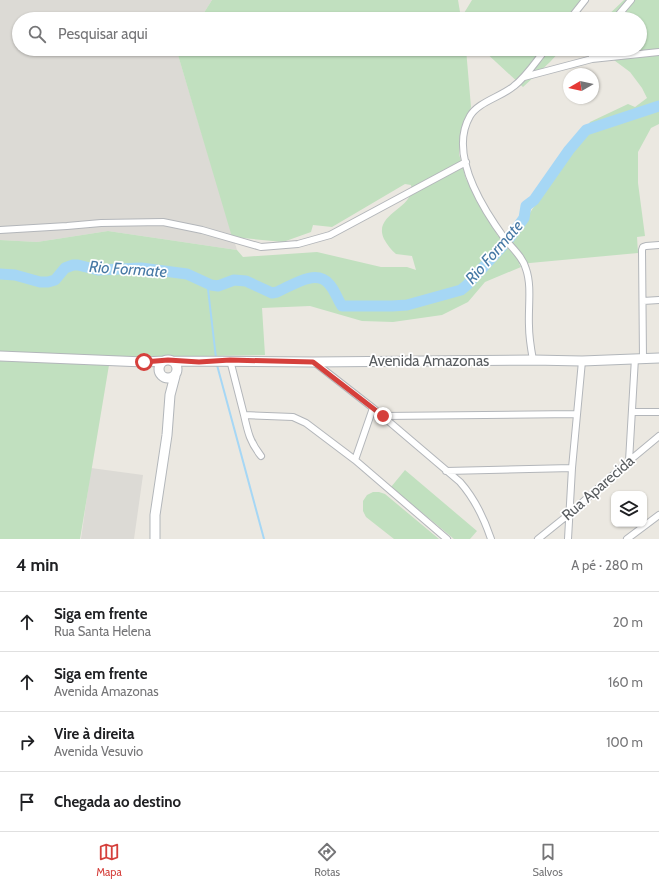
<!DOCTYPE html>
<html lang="pt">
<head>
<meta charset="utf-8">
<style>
	body { margin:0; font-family:Cabin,sans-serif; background:#f2f2f2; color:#202124 }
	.controls { position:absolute; right:12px; bottom:12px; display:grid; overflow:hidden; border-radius:8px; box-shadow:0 1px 3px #0004 }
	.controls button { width:36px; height:36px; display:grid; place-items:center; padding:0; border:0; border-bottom:1px solid #e0e0e0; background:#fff; color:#202124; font:20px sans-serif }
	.compass { position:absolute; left:563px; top:68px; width:36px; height:36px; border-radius:50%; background:#fff; box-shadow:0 1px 3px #0004; rotate:261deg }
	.stop { position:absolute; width:12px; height:12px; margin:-9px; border:3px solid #d5403c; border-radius:50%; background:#fff }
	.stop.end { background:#d5403c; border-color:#fff; box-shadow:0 1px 4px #0008 }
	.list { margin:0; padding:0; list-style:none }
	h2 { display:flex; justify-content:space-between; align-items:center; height:52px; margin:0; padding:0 16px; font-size:17px }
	h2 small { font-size:13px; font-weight:400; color:#757577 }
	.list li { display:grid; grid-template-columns:26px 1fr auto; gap:12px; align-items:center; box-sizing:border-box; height:60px; padding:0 16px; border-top:1px solid #e0e0e0 }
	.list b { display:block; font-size:15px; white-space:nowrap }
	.list p { margin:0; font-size:13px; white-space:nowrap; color:#757577 }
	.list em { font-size:13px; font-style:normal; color:#757577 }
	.icon { flex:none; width:22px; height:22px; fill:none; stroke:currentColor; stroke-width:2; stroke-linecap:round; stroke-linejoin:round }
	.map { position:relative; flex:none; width:659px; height:539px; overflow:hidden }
	.search { position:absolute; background:#fff; box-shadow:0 1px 3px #0004; left:12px; right:12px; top:12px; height:44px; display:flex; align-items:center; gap:10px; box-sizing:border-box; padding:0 14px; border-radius:22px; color:#757577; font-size:15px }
	.sheet { height:292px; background:#fff }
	nav { display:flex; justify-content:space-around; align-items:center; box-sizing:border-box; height:56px; border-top:1px solid #e0e0e0; background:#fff; font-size:11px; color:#757577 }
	nav a { display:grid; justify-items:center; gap:2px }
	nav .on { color:#d5403c }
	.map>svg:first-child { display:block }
	.industrial { fill:#dcdad5 }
	.green { fill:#c1e0bf }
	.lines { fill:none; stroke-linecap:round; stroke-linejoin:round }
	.stream { stroke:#a6d7f5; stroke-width:2 }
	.river { stroke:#a6d7f5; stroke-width:11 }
	.street-casing { stroke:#b3b6ba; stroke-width:8 }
	.secondary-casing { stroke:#b2b6ba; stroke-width:11 }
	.street { stroke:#fff; stroke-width:6 }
	.secondary { stroke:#fff; stroke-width:9 }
	.route { stroke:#d5403c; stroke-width:5 }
	.labels { text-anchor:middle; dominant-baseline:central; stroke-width:3.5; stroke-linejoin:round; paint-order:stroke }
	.street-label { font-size:15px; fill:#595d60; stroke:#fff }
	.water-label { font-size:16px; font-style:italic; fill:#4779a5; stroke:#fff }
</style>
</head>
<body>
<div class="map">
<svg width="659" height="539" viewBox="0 0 659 539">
	<rect width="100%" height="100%" fill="#ebe8e1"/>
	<path class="industrial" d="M0 0H212L200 19H19V49H182L178 55 237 250 108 231 37 242 0 240Z
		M91 468 143 475 134 539H81Z"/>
	<path class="green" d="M212 0H458L461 18 472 0H585L572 19H200Z
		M624 0H659V124L651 128 638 152V183L645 236 637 237 638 253 519 264 521 267 485 282 468 302 442 315 393 322 362 321 310 306 262 308 265 355 136 357 0 352V240L37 242 108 231 237 250 243 257 317 252 381 267H407L416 270 412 256 396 254C391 250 387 244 384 239 372 213 416 209 411 185L405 184 332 227 313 225 311 232 283 242 232 237 178 55 182 49H466L471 107 462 130 459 154 466 179 498 236H500L508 246 590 122 628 104 635 107 647 98 642 88 630 72 599 49H640V19H604Z
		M482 49H562L550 62 523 87Z
		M0 361 109 365 80 539H0Z
		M405 470 477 531 470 539H454L391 487Z
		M373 492H379L385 494 439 539H394L366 517 363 511V501L367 495Z"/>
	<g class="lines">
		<path class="stream" d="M210 285 208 289 216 358
			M217 365 264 539"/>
		<path class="river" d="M0 274 15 275 40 282H48L55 280 65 268 73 265H78L98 270 141 268 187 274 211 285 218 286 234 280 246 281 272 293 277 292C291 286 316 268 329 284 335 290 337 299 342 306H392L407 305 461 290 467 285 508 240 524 218 526 206 534 200 569 150 586 130 659 106"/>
		<defs>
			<path id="street" d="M570 19 585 0
				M615 19 631 0
				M592 59V49
				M524 77 592 59 659 52
				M0 230 67 226 101 223 163 222 202 230 261 247 298 244 330 235 466 162
				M643 301 659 300
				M643 358 642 250 643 247 646 246 659 245
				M230 360 244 415 293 417 306 423 355 460 373 408
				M533 360C531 349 529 337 529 326 528 308 532 286 526 269 523 257 512 248 505 239 483 209 448 154 470 116 478 102 501 97 514 86 527 76 536 61 546 49
				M314 362 373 408 460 482C475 499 484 518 491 539
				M632 412H659
				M244 415C248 433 250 442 261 456
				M383 416 577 414
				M355 460 447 539
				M629 461 635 358
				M446 471 572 468
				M538 539 568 515 629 461 659 436
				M568 539 572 468 582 361
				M627 539 659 515"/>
			<path id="secondary" d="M0 356 144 362 164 361
				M159 369a9 9 0 1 1 18 0a9 9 0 1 1-18 0Z
				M172 361 313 362 533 360 582 361 659 358
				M155 539V515L167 435 170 395 175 376"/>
		</defs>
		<use href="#street" class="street-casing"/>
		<use href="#secondary" class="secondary-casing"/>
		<use href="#street" class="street"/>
		<use href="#secondary" class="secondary"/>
	</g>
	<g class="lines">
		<path class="route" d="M144 362 168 360 199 362 230 360 313 362 383 416"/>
	</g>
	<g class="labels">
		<g class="street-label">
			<text x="429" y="361">Avenida Amazonas</text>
			<text transform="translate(598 488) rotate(-41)">Rua Aparecida</text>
		</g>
		<g class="water-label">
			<text transform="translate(494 252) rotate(-49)">Rio Formate</text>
			<text transform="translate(128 269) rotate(4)">Rio Formate</text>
		</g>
	</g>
</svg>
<div class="controls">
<button><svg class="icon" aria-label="layers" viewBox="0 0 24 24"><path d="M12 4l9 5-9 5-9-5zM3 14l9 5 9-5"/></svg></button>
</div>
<svg class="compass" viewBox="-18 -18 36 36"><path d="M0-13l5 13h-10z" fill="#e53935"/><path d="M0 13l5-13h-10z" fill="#757577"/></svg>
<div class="stop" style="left:144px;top:362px"></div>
<div class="stop end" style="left:383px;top:416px"></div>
<div class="search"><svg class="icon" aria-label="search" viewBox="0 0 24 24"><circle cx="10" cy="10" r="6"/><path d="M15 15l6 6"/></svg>Pesquisar aqui</div>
</div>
<section class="sheet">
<h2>4 min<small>A pé · 280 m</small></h2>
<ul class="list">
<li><svg class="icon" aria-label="ahead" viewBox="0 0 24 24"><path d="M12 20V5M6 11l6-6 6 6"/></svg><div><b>Siga em frente</b><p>Rua Santa Helena</p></div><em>20 m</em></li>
<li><svg class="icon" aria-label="ahead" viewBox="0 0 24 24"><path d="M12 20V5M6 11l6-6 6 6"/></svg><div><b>Siga em frente</b><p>Avenida Amazonas</p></div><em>160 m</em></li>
<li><svg class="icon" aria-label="right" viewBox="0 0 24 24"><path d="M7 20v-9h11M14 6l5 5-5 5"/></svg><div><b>Vire à direita</b><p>Avenida Vesuvio</p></div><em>100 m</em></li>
<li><svg class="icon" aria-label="arrive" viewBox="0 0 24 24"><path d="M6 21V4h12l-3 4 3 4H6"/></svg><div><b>Chegada ao destino</b></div></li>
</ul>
</section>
<nav>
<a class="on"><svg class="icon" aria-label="map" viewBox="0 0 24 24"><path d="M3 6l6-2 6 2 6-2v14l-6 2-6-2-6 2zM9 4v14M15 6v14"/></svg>Mapa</a>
<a><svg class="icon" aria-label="directions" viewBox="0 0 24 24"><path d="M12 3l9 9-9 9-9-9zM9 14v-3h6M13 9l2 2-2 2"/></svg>Rotas</a>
<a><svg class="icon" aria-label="saved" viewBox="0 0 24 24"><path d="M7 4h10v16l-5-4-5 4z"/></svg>Salvos</a>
</nav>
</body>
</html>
